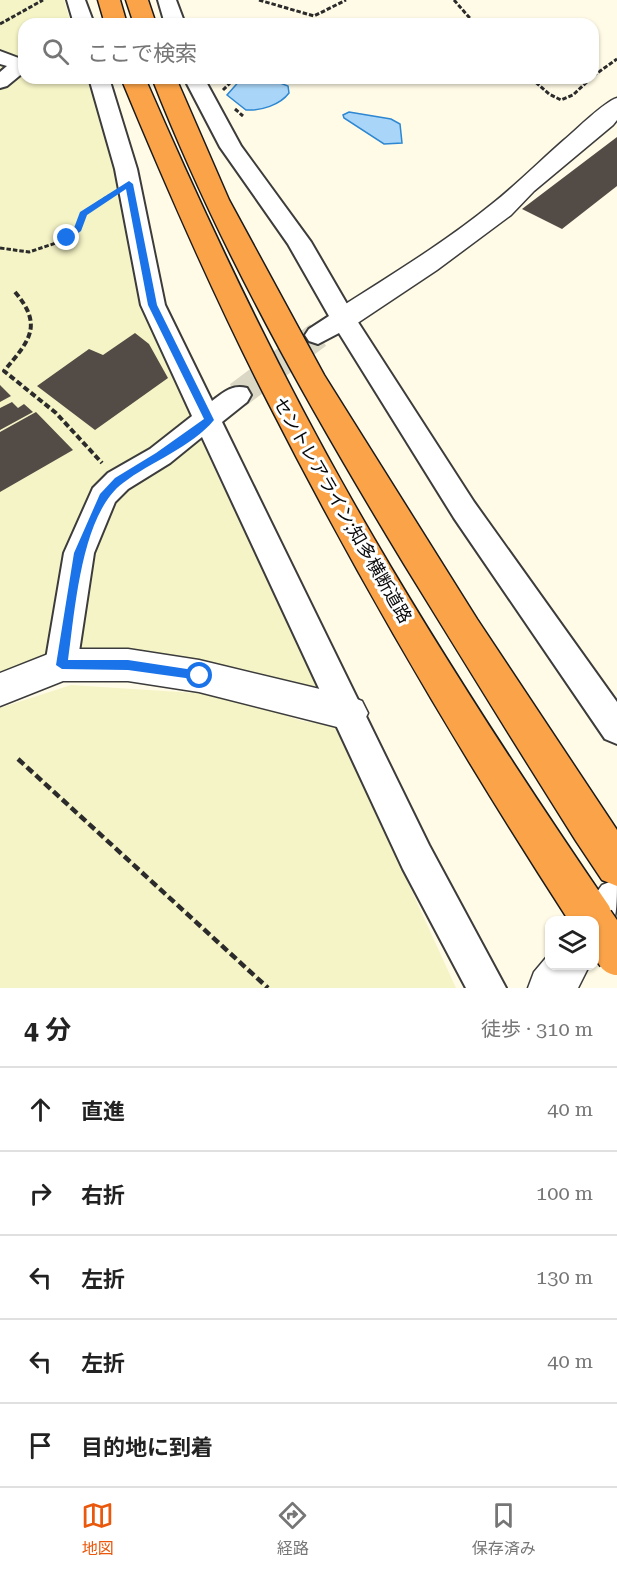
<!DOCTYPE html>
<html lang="ja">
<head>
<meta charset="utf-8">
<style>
	body { margin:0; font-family:"Roboto Serif","Noto Sans JP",serif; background:#f6f6f6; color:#222 }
	.controls { position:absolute; right:18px; bottom:18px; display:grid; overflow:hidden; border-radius:12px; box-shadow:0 2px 4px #0004 }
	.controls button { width:54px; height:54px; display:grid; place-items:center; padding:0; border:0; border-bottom:2px solid #e0e0e0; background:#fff; color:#222; font:30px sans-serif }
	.stop { position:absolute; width:18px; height:18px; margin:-14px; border:4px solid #1a73e8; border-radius:50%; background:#fff }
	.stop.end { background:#1a73e8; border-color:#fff; box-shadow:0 2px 6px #0008 }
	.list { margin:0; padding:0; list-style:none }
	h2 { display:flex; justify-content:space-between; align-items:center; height:78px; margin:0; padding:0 24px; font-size:26px }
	h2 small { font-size:20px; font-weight:400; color:#767676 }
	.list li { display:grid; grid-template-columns:39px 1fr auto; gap:18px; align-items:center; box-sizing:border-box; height:84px; padding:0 24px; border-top:2px solid #e0e0e0 }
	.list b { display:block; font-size:22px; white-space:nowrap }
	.list em { font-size:20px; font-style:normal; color:#767676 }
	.icon { flex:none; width:33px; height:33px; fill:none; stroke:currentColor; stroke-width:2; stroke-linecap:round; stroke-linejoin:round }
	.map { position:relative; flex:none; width:617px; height:988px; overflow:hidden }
	.search { position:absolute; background:#fff; box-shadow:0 2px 4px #0004; left:18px; right:18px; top:18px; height:66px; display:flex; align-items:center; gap:15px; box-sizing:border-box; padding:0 21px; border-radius:18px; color:#767676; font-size:22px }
	.sheet { height:498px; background:#fff }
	nav { display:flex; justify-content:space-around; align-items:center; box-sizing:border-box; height:84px; border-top:2px solid #e0e0e0; background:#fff; font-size:16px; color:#767676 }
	nav a { display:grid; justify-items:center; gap:3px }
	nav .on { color:#ea580c }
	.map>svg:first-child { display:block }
	.farmland { fill:#f5f4c6 }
	.water { fill:#a9d6f8; stroke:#2d87d2; stroke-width:1.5 }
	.building { fill:#524b46 }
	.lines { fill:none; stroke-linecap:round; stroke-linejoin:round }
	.minor-tunnel { stroke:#dad7c5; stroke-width:27; stroke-dasharray:27 14; stroke-linecap:butt }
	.minor-casing { stroke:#3c3c3c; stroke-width:4 }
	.tertiary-casing { stroke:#3c3c3c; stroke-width:3 }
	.motorway-casing { stroke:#1a1a1a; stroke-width:3 }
	.path-far2 { stroke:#2b2b2b; stroke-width:3; stroke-dasharray:4.5 2; stroke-linecap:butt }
	.path-far1 { stroke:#2b2b2b; stroke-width:4; stroke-dasharray:6 3; stroke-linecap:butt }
	.path { stroke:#2b2b2b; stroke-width:4.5; stroke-dasharray:8 4; stroke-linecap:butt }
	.minor { fill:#fff; fill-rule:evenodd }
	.tertiary { fill:#fff; fill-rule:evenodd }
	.motorway { fill:#fba348; fill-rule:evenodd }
	.motorway-bridge-casing { stroke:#1a1a1a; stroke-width:43; stroke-linecap:butt }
	.motorway-bridge { stroke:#fba348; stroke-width:40 }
	.route { fill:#1a73e8 }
	.labels { text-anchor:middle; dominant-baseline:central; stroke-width:6; stroke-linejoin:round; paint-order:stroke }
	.street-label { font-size:18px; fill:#090909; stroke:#fff }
</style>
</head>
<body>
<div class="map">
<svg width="617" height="988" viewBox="0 0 617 988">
	<rect width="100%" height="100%" fill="#fffbe6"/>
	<path class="farmland" d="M0 0H64L71 24H24V78H88L118 173 142 307 219 479 272 579 331 701 245 674 0 677Z
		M71 685 226 695 302 721 336 725 456 988H0V708Z"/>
	<path class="water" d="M242 78H267L288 86 289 93C280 105 261 111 246 110L227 95Z
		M349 112 391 119 400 124 402 143 384 144 344 118 343 115Z"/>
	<path class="building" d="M617 137V186L562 229 522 209Z
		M135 333 149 344 168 378 95 430 37 386 89 349 103 355Z
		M0 385 11 396 0 402Z
		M12 402 18 408 24 404 33 412 0 430V408Z
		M36 412 73 450 0 492V432Z"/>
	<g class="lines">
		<path class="minor-tunnel" d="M238 395 318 335"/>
		<defs>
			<path id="minor" d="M67 0H85L94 24H74Z
				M158 0H176L185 24H165Z
				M0 51 24 60V72L7 86 0 88V72L7 66 0 64Z
				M89 78H109L137 169 165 305 212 401C224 392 232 384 247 388L251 395 247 402 222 422 429 845 506 988H466L403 869 202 437 170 463 128 489 115 502 94 553 77 665 72 675 61 679 50 675 45 665 64 553 93 488 108 473 150 449 192 416 141 305 115 169Z
				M184 78H204L241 146 311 242 354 316 474 502 617 702V744L605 739 454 518 339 333 318 344 309 341 305 335 309 329 329 316 288 244 220 147Z"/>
			<path id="tertiary" d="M617 98V120L613 125 534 191 511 215 437 270 353 326 343 329 333 326 329 319 333 312C386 278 443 244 492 204 517 184 540 161 564 140 576 130 605 101 617 98Z
				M61 649H128L199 660 349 696 362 701 368 713 362 725 349 730 199 692 128 681H63L0 706V673Z
				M617 879C617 911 617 936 594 949V921H576L602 885Z
				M550 953V966H589L578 988H528L534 972Z"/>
			<path id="motorway" d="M98 0H120L127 24H105Z
				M126 0H148L156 24H134Z
				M121 78H145C208 223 275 365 353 502 432 641 519 774 609 906L615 921 609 936 594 942V921H569C461 754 360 583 270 406 215 299 167 189 121 78Z
				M152 78H176L229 200 324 375 477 619 617 830V886L602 880 576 841C518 749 461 657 404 564 309 407 219 249 152 78Z"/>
		</defs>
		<use href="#minor" class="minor-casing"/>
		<use href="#tertiary" class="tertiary-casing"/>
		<use href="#motorway" class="motorway-casing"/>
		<path class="path-far2" d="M259 0 314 16 346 0
			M454 0 475 24
			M0 24 43 0
			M593 76 617 59
			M531 78 549 94 561 100 573 95 591 78
			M223 90 235 78
			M235 109 243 116
			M0 248 29 252 59 242 77 229 86 211 110 195"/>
		<path class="path-far1" d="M15 292C44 326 29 341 4 371L56 413 102 463"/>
		<path class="path" d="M18 759 268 988"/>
		<use href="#minor" class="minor"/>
		<use href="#tertiary" class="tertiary"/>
		<use href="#motorway" class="motorway"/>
		<defs>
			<path id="motorway-bridge" d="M594 922 617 955"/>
		</defs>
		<use href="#motorway-bridge" class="motorway-bridge-casing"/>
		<use href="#motorway-bridge" class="motorway-bridge"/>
	</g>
	<path class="route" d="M129 181 133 184 157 305 214 420C192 447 150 462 123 483 81 514 75 611 68 660H128L200 671 205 676 200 680 128 670 62 669 56 665 74 553 100 494 115 478 156 453 204 419 148 305 126 189 87 215 81 231 70 239 63 238 74 228 80 212Z"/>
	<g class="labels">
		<g class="street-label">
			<text transform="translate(343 510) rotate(60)">セントレアライン;知多横断道路</text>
		</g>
	</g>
</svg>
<div class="controls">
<button><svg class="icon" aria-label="layers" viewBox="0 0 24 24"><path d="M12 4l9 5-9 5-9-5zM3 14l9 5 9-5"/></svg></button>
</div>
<div class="stop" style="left:200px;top:676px"></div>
<div class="stop end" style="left:67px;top:238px"></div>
<div class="search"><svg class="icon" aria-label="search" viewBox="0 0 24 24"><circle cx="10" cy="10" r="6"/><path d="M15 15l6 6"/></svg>ここで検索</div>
</div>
<section class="sheet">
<h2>4 分<small>徒歩 · 310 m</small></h2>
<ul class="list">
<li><svg class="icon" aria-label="ahead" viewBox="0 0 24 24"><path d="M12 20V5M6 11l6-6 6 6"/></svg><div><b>直進</b></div><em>40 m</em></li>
<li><svg class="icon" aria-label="right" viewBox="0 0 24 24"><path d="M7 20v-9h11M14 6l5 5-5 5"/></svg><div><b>右折</b></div><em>100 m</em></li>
<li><svg class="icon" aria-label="left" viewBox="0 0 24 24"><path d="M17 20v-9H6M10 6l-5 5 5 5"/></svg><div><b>左折</b></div><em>130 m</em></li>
<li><svg class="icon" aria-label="left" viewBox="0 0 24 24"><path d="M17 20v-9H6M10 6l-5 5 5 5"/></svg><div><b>左折</b></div><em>40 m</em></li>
<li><svg class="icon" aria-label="arrive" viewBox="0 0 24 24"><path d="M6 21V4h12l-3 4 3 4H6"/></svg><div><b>目的地に到着</b></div></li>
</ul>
</section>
<nav>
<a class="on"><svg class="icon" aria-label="map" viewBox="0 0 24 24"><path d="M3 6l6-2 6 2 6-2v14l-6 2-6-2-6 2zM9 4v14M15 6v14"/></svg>地図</a>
<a><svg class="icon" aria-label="directions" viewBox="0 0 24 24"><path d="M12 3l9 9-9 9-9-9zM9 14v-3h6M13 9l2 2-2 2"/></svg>経路</a>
<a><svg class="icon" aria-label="saved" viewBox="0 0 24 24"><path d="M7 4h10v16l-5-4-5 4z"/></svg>保存済み</a>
</nav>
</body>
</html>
